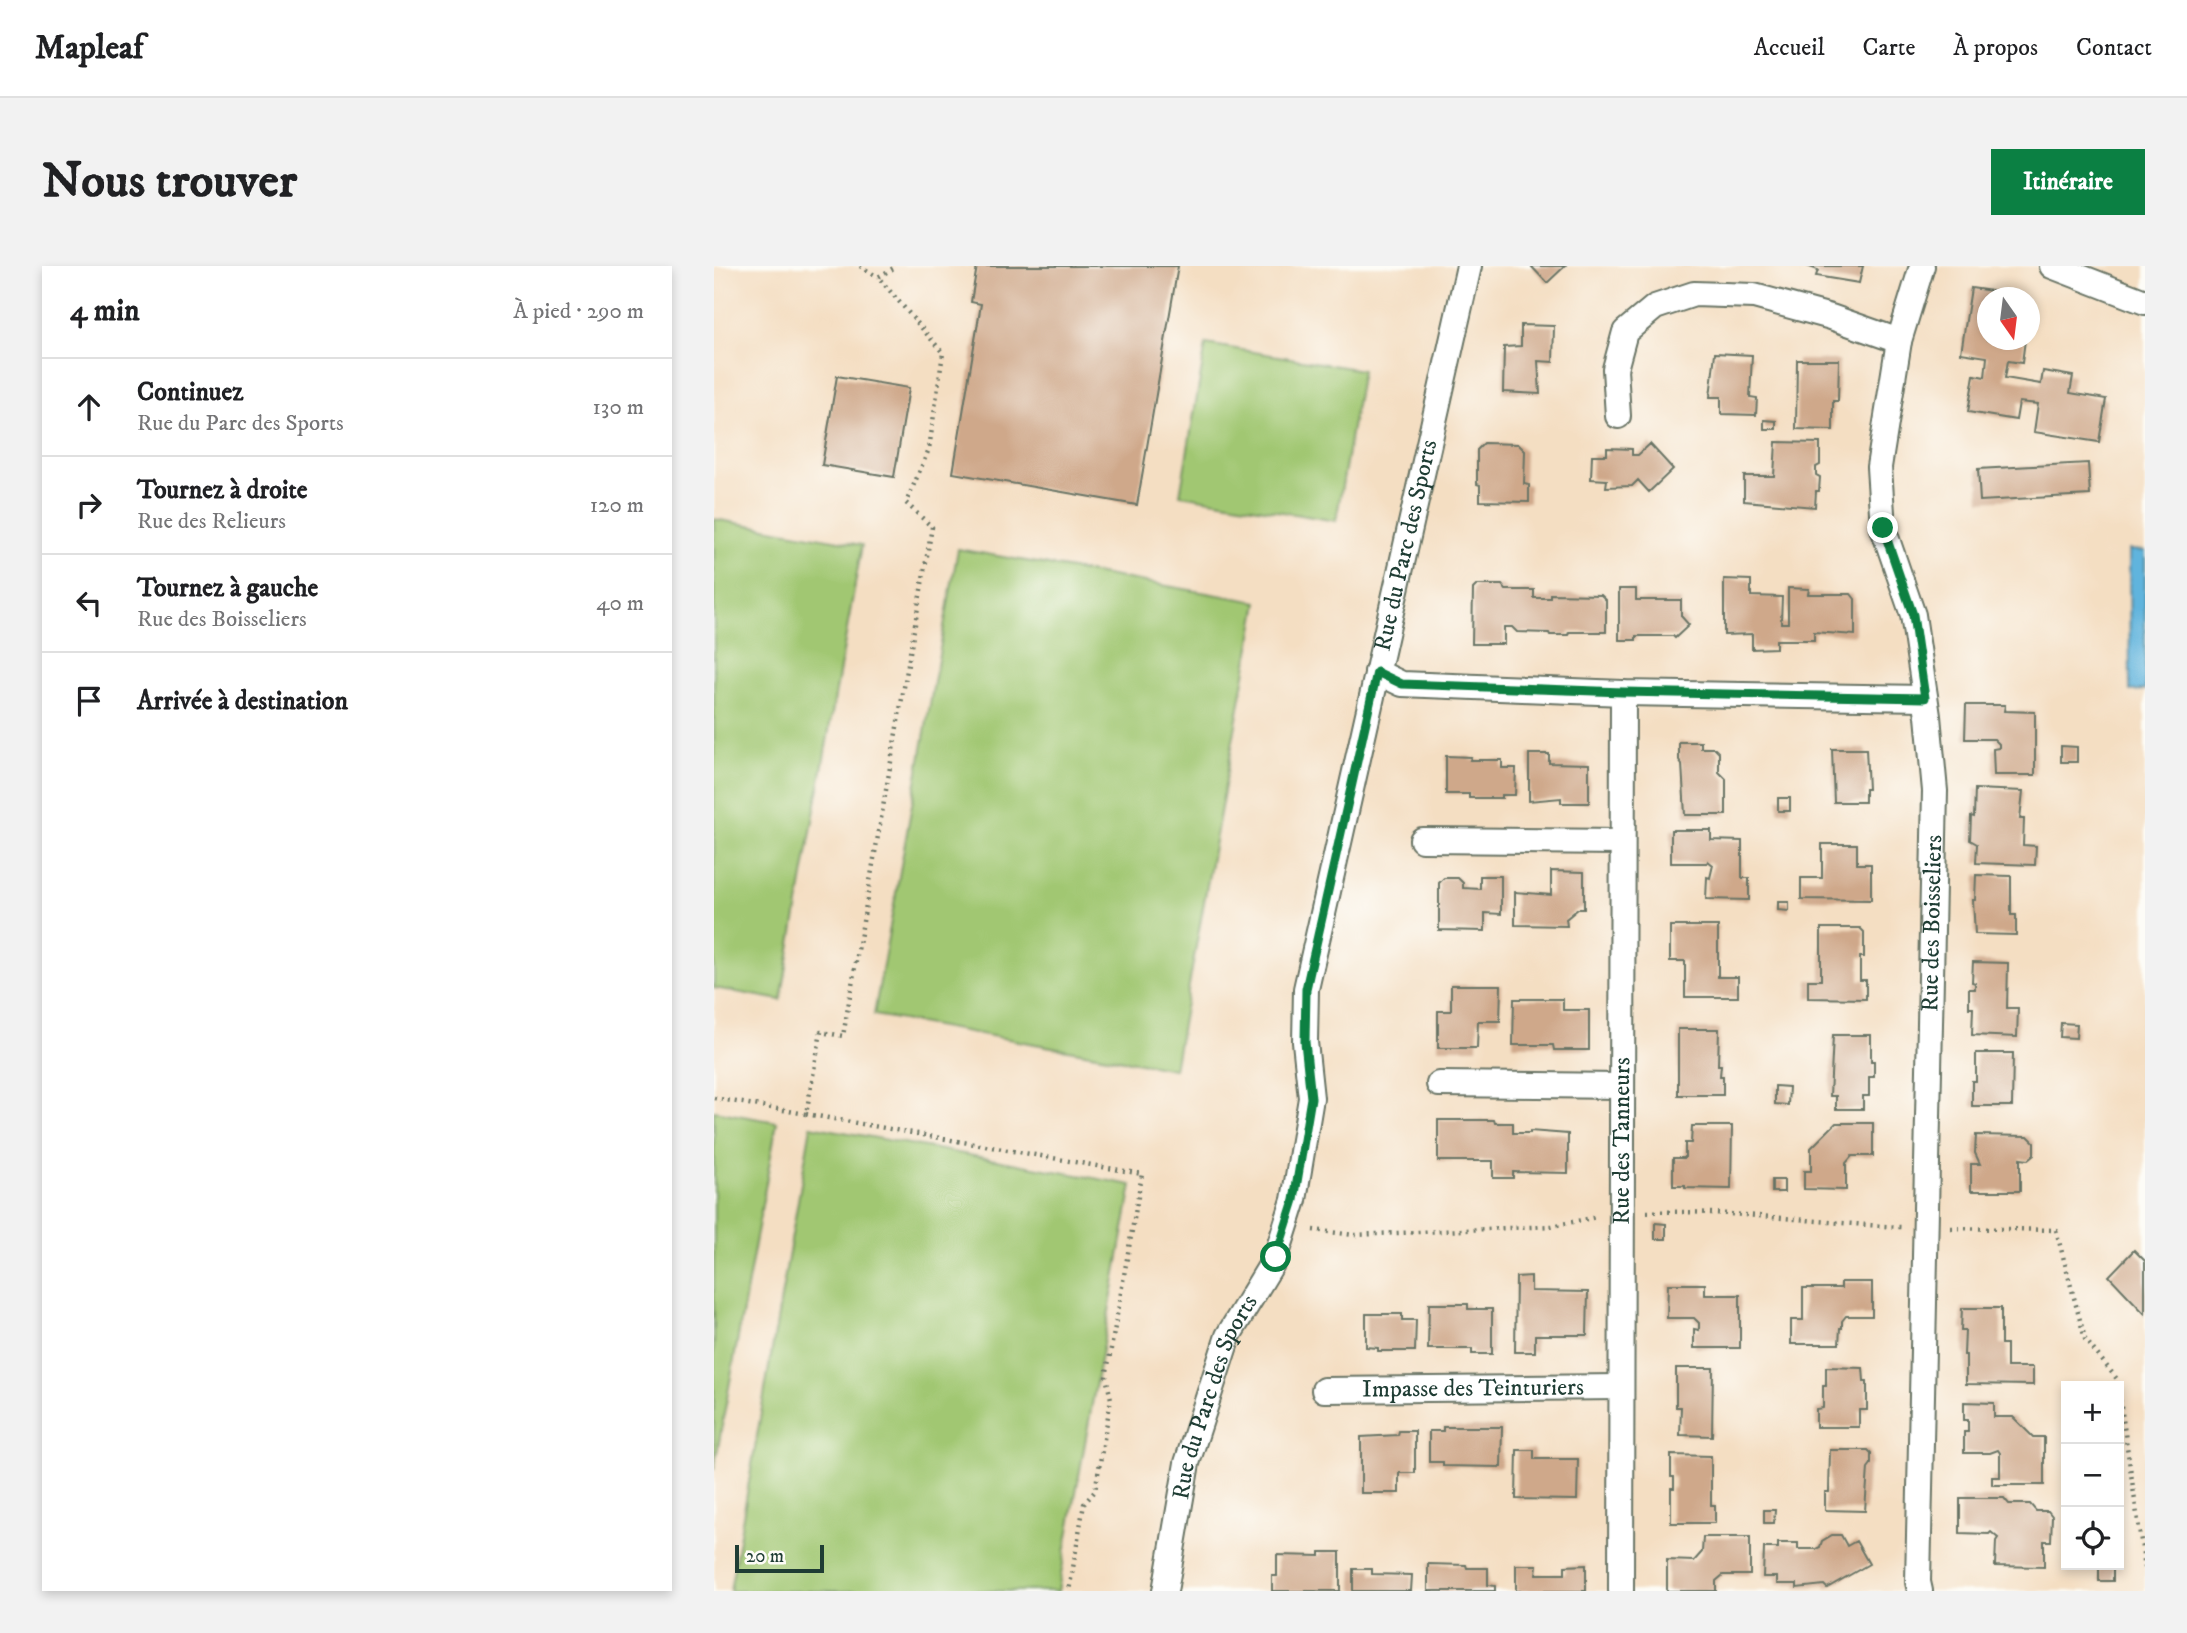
<!DOCTYPE html>
<html lang="fr">
<head>
<meta charset="utf-8">
<style>
	body { margin:0; font-family:"IM FELL DW Pica",serif; background:#f2f2f2; color:#202124 }
	.controls { position:absolute; right:21px; bottom:21px; display:grid; overflow:hidden; border-radius:0px; box-shadow:0 4px 10px #0003 }
	.controls button { width:63px; height:63px; display:grid; place-items:center; padding:0; border:0; border-bottom:2px solid #e0e0e0; background:#fff; color:#202124; font:35px sans-serif }
	.compass { position:absolute; left:1263px; top:21px; width:63px; height:63px; border-radius:50%; background:#fff; box-shadow:0 4px 10px #0003; rotate:166deg }
	.scale { position:absolute; left:21px; bottom:18px; width:89px; box-sizing:border-box; padding-left:7px; border:4px solid #1f3d34; border-top:0; font-size:19px; line-height:24px; white-space:nowrap; color:#1f3d34; -webkit-text-stroke:5px #fdfcf7; paint-order:stroke }
	.stop { position:absolute; width:21px; height:21px; margin:-16px; border:5px solid #0b8043; border-radius:50%; background:#fff }
	.stop.end { background:#0b8043; border-color:#fff; box-shadow:0 2px 7px #0008 }
	.list { margin:0; padding:0; list-style:none }
	h2 { display:flex; justify-content:space-between; align-items:center; height:91px; margin:0; padding:0 28px; font-size:30px }
	h2 small { font-size:23px; font-weight:400; color:#757577 }
	.list li { display:grid; grid-template-columns:46px 1fr auto; gap:21px; align-items:center; box-sizing:border-box; height:98px; padding:0 28px; border-top:2px solid #e0e0e0 }
	.list b { display:block; font-size:26px; white-space:nowrap }
	.list p { margin:0; font-size:23px; white-space:nowrap; color:#757577 }
	.list em { font-size:23px; font-style:normal; color:#757577 }
	.icon { flex:none; width:38px; height:38px; fill:none; stroke:currentColor; stroke-width:2; stroke-linecap:round; stroke-linejoin:round }
	.map { position:relative; flex:none; width:1431px; height:1325px; overflow:hidden; border-radius:0px }
	header { display:flex; align-items:center; gap:42px; box-sizing:border-box; height:98px; padding:0 35px; background:#fff; border-bottom:2px solid #e0e0e0 }
	header strong { font-size:33px }
	nav { display:flex; gap:38px; margin-inline-start:auto; font-size:24px }
	.intro { display:flex; align-items:center; justify-content:space-between; box-sizing:border-box; height:168px; padding:0 42px }
	h1 { margin:0; font-size:49px }
	.button { padding:18px 32px; border-radius:0px; background:#0b8043; color:#fff; font-size:24px; font-weight:700 }
	main { display:flex; gap:42px; padding:0 42px }
	aside { flex:1; background:#fff; border-radius:0px; box-shadow:0 4px 10px #0003 }
	.map>svg:first-child { display:block }
	.green { fill:#a1c772; stroke:#608253; stroke-width:2 }
	.water { fill:#61b4dd; stroke:#407888; stroke-width:2 }
	.building { fill:#cfa88a }
	.lines { fill:none; stroke-linecap:round; stroke-linejoin:round }
	.street-casing { stroke:#6a7566; stroke-width:28 }
	.path { stroke:#6a7566; stroke-width:4.5; stroke-dasharray:2 5; stroke-linecap:butt }
	.street { stroke:#fff; stroke-width:24 }
	.route { stroke:#0b8043; stroke-width:9 }
	.labels { text-anchor:middle; dominant-baseline:central; stroke-width:5; stroke-linejoin:round; paint-order:stroke }
	.street-label { font-size:24px; fill:#1f3d34; stroke:#fdfcf7 }
</style>
</head>
<body>
<header>
<strong>Mapleaf</strong>
<nav><a>Accueil</a><a>Carte</a><a>À propos</a><a>Contact</a></nav>
</header>
<div class="intro"><h1>Nous trouver</h1><a class="button">Itinéraire</a></div>
<main>
<aside>
<h2>4 min<small>À pied · 290 m</small></h2>
<ul class="list">
<li><svg class="icon" aria-label="ahead" viewBox="0 0 24 24"><path d="M12 20V5M6 11l6-6 6 6"/></svg><div><b>Continuez</b><p>Rue du Parc des Sports</p></div><em>130 m</em></li>
<li><svg class="icon" aria-label="right" viewBox="0 0 24 24"><path d="M7 20v-9h11M14 6l5 5-5 5"/></svg><div><b>Tournez à droite</b><p>Rue des Relieurs</p></div><em>120 m</em></li>
<li><svg class="icon" aria-label="left" viewBox="0 0 24 24"><path d="M17 20v-9H6M10 6l-5 5 5 5"/></svg><div><b>Tournez à gauche</b><p>Rue des Boisseliers</p></div><em>40 m</em></li>
<li><svg class="icon" aria-label="arrive" viewBox="0 0 24 24"><path d="M6 21V4h12l-3 4 3 4H6"/></svg><div><b>Arrivée à destination</b></div></li>
</ul>
</aside>
<div class="map">
<svg width="1431" height="1325" viewBox="0 0 1431 1325">
	<rect width="100%" height="100%" fill="#fdfcf7"/>
	<filter id="ink" filterUnits="userSpaceOnUse"><feTurbulence type="fractalNoise" baseFrequency=".0143" numOctaves="2"/><feDisplacementMap in="SourceGraphic" scale="14" xChannelSelector="R" yChannelSelector="G"/><feConvolveMatrix kernelMatrix="1 2 1 2 8 2 1 2 1" color-interpolation-filters="sRGB"/></filter>
	<filter id="wash" filterUnits="userSpaceOnUse"><feTurbulence type="fractalNoise" baseFrequency=".00686" numOctaves="4" result="noise"/><feDisplacementMap in="SourceGraphic" scale="28" xChannelSelector="R" yChannelSelector="G"/><feGaussianBlur stdDeviation="1.57" result="paint"/><feColorMatrix in="noise" values="0 0 0 0 0 0 0 0 0 0 0 0 0 0 0 0 0 1.4 0 .05"/><feComposite in="paint" operator="in"/></filter>
	<g filter="url(#wash)">
		<rect width="100%" height="100%" fill="#f4dec2"/>
		<path class="green" d="M492 78 648 104 622 255 466 229Z
			M0 253 148 279 67 734 0 722Z
			M244 283 544 336 460 803 160 749Z
			M0 845 63 856 0 1204Z
			M97 860 418 919 344 1325H16Z"/>
		<path class="water" d="M1415 284 1431 285V424L1416 425Z"/>
		<g id="blocks">
			<path class="building" d="M263 0H464L423 239 239 207 267 38 257 36Z
				M817 0H851L833 17Z
				M1093 0H1149L1145 17 1102 10 1104 4Z
				M1257 22 1300 28V32H1273V74H1311L1308 97 1294 95 1291 112 1327 118 1329 105 1359 110 1356 127 1392 133 1385 176 1320 166 1324 138 1305 136 1302 154 1254 146 1260 109 1271 111 1273 91 1247 87Z
				M807 59 840 60 839 96 824 95 826 128 789 126 790 81 807 80Z
				M1001 87 1038 89 1036 131 1043 132 1042 149 1007 148V131H996Z
				M1083 94H1125L1124 135H1119V164L1082 163Z
				M123 110 195 122 180 211 108 199Z
				M1050 154 1062 155V163H1050Z
				M1062 176 1106 177V199L1102 201V209L1106 211 1105 225H1102L1101 241 1030 235V210H1060Z
				M770 177 804 178 811 185 810 218 815 219V236L766 235V219L763 218V184Z
				M936 178 959 203 935 226 924 214 918 220 892 221 893 214 877 213 878 189H893V182L918 183V189H924Z
				M1374 197 1376 229 1266 235 1264 203Z
				M1010 313 1037 314V330L1068 331 1067 357H1074V322L1095 323 1094 328H1137L1141 333V369L1100 366V374H1062V382L1038 383V368L1010 369Z
				M763 319H788L792 324H820V332H836V328L887 329 892 334V366H855L854 369H836L835 367 803 366 798 361H790V378H758L759 323Z
				M905 323H922V334H967V350L975 359 961 372 959 370H922V374H905Z
				M1252 439H1291L1290 445 1321 446V509H1280L1279 483 1285 482V478L1280 473H1251Z
				M965 476H987V482H1000L1005 487V506L1012 513V549H971L968 498 965 494Z
				M1347 480 1363 481V496H1347Z
				M1118 483H1152L1154 523H1151V536H1120Z
				M815 488H835V497L875 498V537H847V532L815 535Z
				M732 490 757 491 756 494H788V502H802L801 529H788V532H755V528H732Z
				M1261 523 1309 525 1306 553H1310L1309 579 1322 580 1321 599 1262 597 1263 578 1256 574 1257 550 1260 551Z
				M1064 532H1076V545H1064Z
				M957 564H997V574L1028 575V612H1035V634L992 633 993 611 996 612 999 599 994 595 993 597H957Z
				M1108 578H1143V598H1157V634L1087 633V612H1108Z
				M837 605 870 606V643H864L852 653 853 660 801 659V626L837 629Z
				M1262 609 1297 610V649H1302V669L1261 668 1259 634H1261Z
				M766 610H787V648L771 647V665L725 664V617L730 612H744L749 617V622L766 623Z
				M1064 636H1075V645L1064 644Z
				M956 660H1004V711H1024V731H971V695H956Z
				M1107 662H1146L1150 666V691H1146V714H1152V733L1094 732V714H1107Z
				M1259 696 1294 697 1293 742H1304L1303 771 1258 769 1259 742H1255V723H1261V717L1258 716Z
				M737 719H787L786 755H764L763 782H724V745H737Z
				M800 733H849V744H875V784H840L839 779H799Z
				M1347 757 1363 758 1362 772 1346 771Z
				M964 763H1005L1004 799H1007L1006 810H1009V829H964Z
				M1119 769H1157V795H1160V811H1155V830H1149V843H1122V830H1116Z
				M1262 787H1299L1298 840H1258V815H1262Z
				M1061 820 1075 821 1074 839 1061 838Z
				M724 854H780L781 857H799V867H816V865L854 868V907L799 906V912H779V895H724Z
				M1122 857H1159V890H1138L1132 897V924L1090 923V905H1097V882Z
				M978 860H1018L1017 923 971 922V920H959V892H971V877H977Z
				M1262 869 1314 870 1320 876V889L1314 894 1306 893V925H1257V898H1266L1261 887Z
				M1058 914H1070V926H1058Z
				M941 957 952 958V973H941Z
				M1420 984 1431 995V1048L1395 1010Z
				M817 1010V1025L874 1026 873 1069H821V1086H801L802 1011Z
				M1127 1016H1158V1050H1132L1128 1055V1062H1126L1125 1078H1077V1054H1089V1022H1127Z
				M954 1018H991V1029H1026V1082H980V1063L985 1064V1057L980 1052H953Z
				M715 1038H754V1043H778V1088H758V1083H714Z
				M1248 1042H1287V1078H1293V1101H1319V1119L1252 1118V1089H1250L1251 1064H1247Z
				M652 1048H688V1054H702L701 1085H664V1082L652 1081Z
				M1112 1101 1149 1102 1150 1115H1153V1144H1145V1161H1102V1143L1109 1142V1120H1112Z
				M962 1102H999L998 1170 966 1169 967 1141H962Z
				M1250 1136 1280 1137V1151H1299L1319 1171H1330V1219H1278V1211H1286V1187L1284 1184 1276 1187H1250V1166H1254V1154H1250Z
				M729 1161H788L787 1201 729 1200V1196H715V1165H729Z
				M685 1165H701V1207H685V1227H647V1171L684 1169Z
				M803 1184H820V1193H864L863 1234 802 1233Z
				M1116 1184H1154L1157 1187V1198L1154 1202 1151 1245 1111 1244V1226H1115Z
				M957 1189 997 1190V1239H1001V1257H957V1222H960V1211H957Z
				M1246 1232H1290L1295 1238H1316L1322 1245H1334L1338 1250 1337 1275H1330V1301L1281 1300 1282 1275 1284 1272 1277 1266 1275 1268 1246 1267Z
				M1050 1244H1061L1060 1257H1050Z
				M1118 1269H1127L1133 1280 1142 1275 1155 1298 1113 1322 1110 1319 1083 1322V1318H1063V1311H1049L1050 1282H1064V1277H1084V1283H1102L1106 1281 1108 1275Z
				M989 1271H1036V1309H1009L1002 1315V1325H953V1294L980 1295 988 1286Z
				M606 1286H626V1325H558V1310H563V1289L606 1290Z
				M714 1298 752 1299 753 1302H774V1319L781 1320V1325H714Z
				M802 1299H823L822 1308H851V1300L872 1299V1325H802Z
				M1385 1299H1399V1315H1385Z
				M639 1303H658V1308L698 1309 697 1325H639Z"/>
		</g>
	</g>
	<g filter="url(#ink)">
		<use href="#blocks" fill-opacity="0" stroke="#6a7566" stroke-width="2"/>
		<g class="lines">
			<defs>
				<g id="street">
					<path d="M1338 0 1431 36"/>
					<path d="M904 150 901 103 911 66 941 41 980 28 1040 30 1117 51 1185 75"/>
					<path d="M663 406 688 418 909 427 1211 432"/>
					<path d="M708 574 908 576"/>
					<path d="M725 818 907 820"/>
					<path id="s1" d="M610 1124 907 1121"/>
					<path id="s2" d="M451 1325 473 1197 514 1070 562 991 580 934 597 832 591 776 592 723 755 0"/>
					<path id="s3" d="M907 1325 909 427"/>
					<path id="s4" d="M1206 1325 1204 1316 1221 525 1214 450 1199 349 1169 262 1165 201 1185 75 1208 0"/>
				</g>
			</defs>
			<use href="#street" class="street-casing"/>
			<path class="path" d="M146 0 164 11
				M0 832 92 848 107 766 129 770 218 261 192 237 215 183 229 87 164 11 183 0
				M92 848 428 908 392 1111 397 1133 381 1225 370 1238 355 1325
				M933 946C1018 944 1102 957 1187 961
				M1237 962 1342 964 1371 1073 1403 1113 1404 1120
				M599 964 640 969 838 960 883 951
				M1405 1127 1431 1302"/>
			<use href="#street" class="street"/>
		</g>
	</g>
	<g class="lines" filter="url(#ink)">
		<path class="route" d="M562 991 580 934 597 832 591 776 592 723 663 406 688 418 909 426 1211 432 1199 349 1169 262"/>
	</g>
	<g class="labels">
		<g class="street-label">
			<text stroke="none"><textPath href="#s2" startOffset="1083">Rue du Parc des Sports</textPath></text>
			<text stroke="none"><textPath href="#s4" startOffset="668">Rue des Boisseliers</textPath></text>
			<text stroke="none"><textPath href="#s3" startOffset="450">Rue des Tanneurs</textPath></text>
			<text stroke="none"><textPath href="#s1" startOffset="149">Impasse des Teinturiers</textPath></text>
			<text stroke="none"><textPath href="#s2" startOffset="201">Rue du Parc des Sports</textPath></text>
		</g>
	</g>
</svg>
<div class="controls">
<button>+</button>
<button>−</button>
<button><svg class="icon" aria-label="locate" viewBox="0 0 24 24"><circle cx="12" cy="12" r="6"/><path d="M12 2v4M12 18v4M2 12h4M18 12h4"/></svg></button>
</div>
<svg class="compass" viewBox="-18 -18 36 36"><path d="M0-13l5 13h-10z" fill="#e53935"/><path d="M0 13l5-13h-10z" fill="#757577"/></svg>
<div class="scale">20 m</div>
<div class="stop" style="left:562px;top:991px"></div>
<div class="stop end" style="left:1169px;top:262px"></div>
</div>
</main>
</body>
</html>
